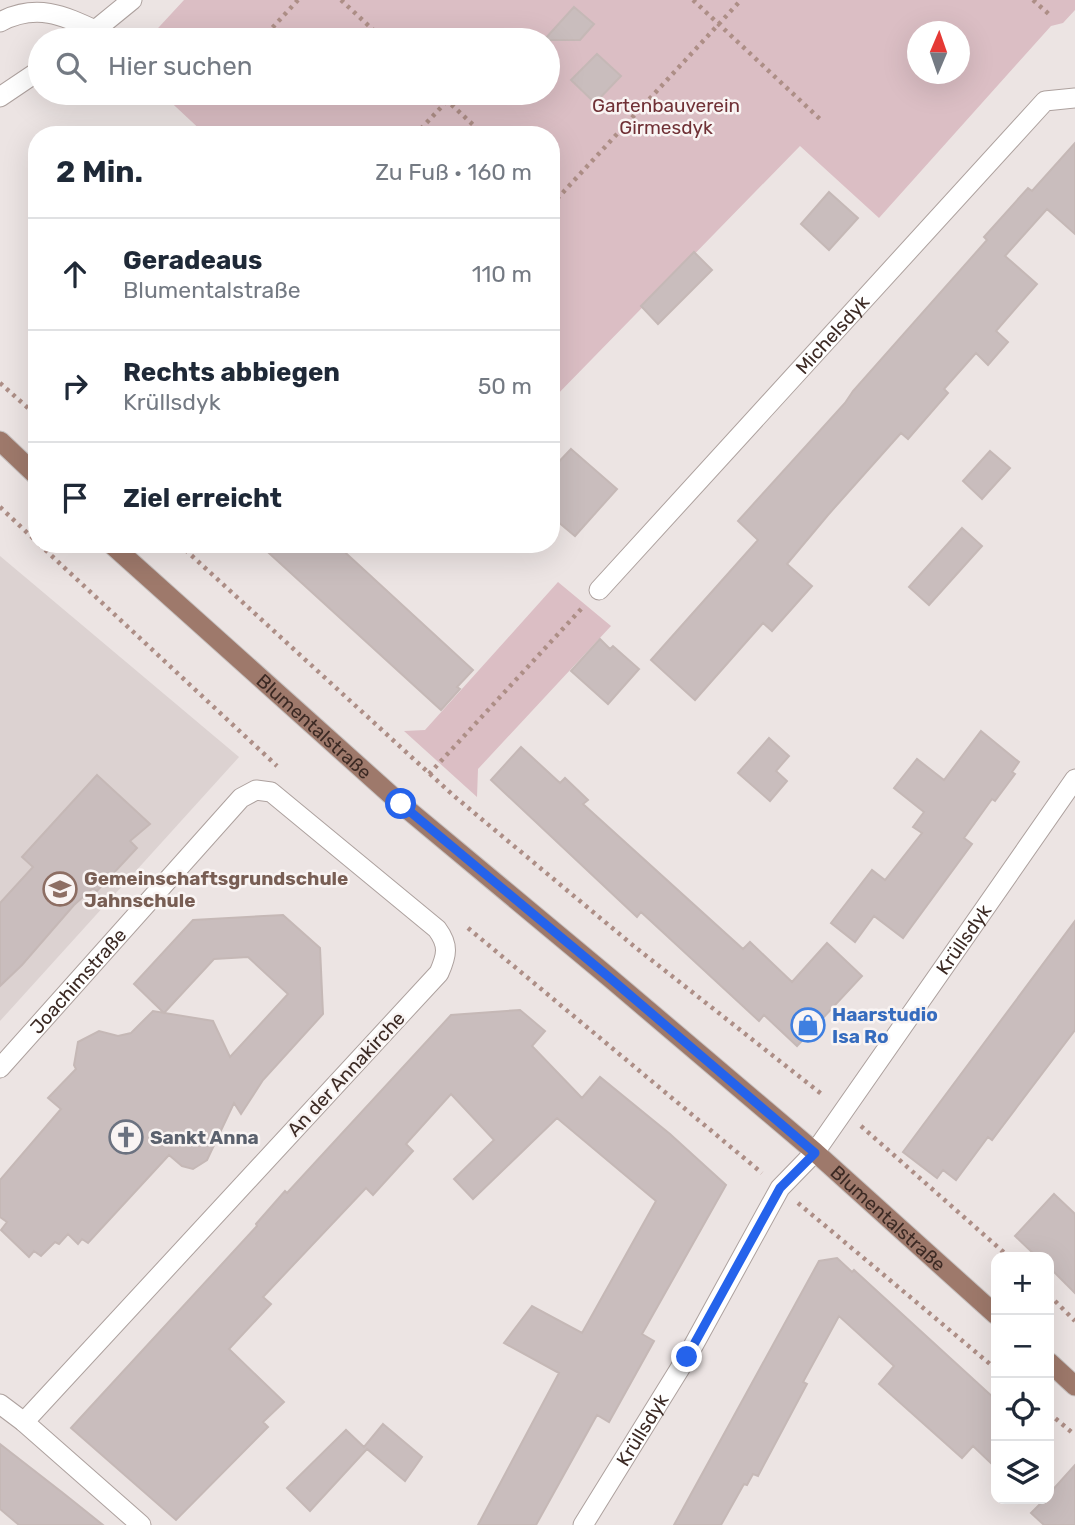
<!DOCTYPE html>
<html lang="de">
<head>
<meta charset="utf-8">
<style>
	body { margin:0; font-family:Rubik,sans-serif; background:#f6f6f7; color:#1f2937 }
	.controls { position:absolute; right:21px; bottom:21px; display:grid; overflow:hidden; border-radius:14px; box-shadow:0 7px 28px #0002 }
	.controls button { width:63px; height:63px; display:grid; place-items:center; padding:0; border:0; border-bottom:2px solid #e0e1e3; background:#fff; color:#1f2937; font:35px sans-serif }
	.compass { position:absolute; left:907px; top:21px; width:63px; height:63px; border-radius:50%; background:#fff; box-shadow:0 7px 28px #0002; rotate:2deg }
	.stop { position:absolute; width:21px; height:21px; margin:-16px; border:5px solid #2563eb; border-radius:50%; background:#fff }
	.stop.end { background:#2563eb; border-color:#fff; box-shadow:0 2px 7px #0008 }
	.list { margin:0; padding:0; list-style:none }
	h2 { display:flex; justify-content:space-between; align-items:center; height:91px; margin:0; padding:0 28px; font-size:30px }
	h2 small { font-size:23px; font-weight:400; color:#747a83 }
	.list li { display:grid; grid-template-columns:46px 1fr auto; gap:21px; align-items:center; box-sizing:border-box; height:112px; padding:0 28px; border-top:2px solid #e0e1e3 }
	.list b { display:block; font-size:26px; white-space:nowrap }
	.list p { margin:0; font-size:23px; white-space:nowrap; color:#747a83 }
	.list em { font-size:23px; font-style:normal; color:#747a83 }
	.icon { flex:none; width:38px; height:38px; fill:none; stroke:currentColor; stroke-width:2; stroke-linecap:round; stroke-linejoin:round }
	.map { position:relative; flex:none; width:1075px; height:1525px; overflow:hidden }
	.search { position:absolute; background:#fff; box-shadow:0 7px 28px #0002; left:28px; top:28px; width:532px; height:77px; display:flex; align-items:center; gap:18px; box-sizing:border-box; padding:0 24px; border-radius:38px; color:#747a83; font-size:26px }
	.panel { position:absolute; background:#fff; box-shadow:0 7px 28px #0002; left:28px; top:126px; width:532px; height:427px; border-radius:28px }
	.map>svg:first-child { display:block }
	.built { fill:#dcd2d1 }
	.green { fill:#dbbec4; fill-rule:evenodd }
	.building { fill:#c9bdbd; stroke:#c5b8b6; stroke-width:2 }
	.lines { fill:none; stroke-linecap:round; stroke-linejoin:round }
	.service-casing { stroke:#ada19e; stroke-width:21 }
	.minor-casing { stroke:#ada19e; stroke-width:21 }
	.primary-casing { stroke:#c8c3c2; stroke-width:21 }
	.path { stroke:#ad8e86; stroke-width:4.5; stroke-dasharray:3.5 5; stroke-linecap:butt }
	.service { stroke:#fff; stroke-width:19 }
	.minor { stroke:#fff; stroke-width:19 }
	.primary { stroke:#9e796b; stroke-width:19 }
	.route { stroke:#2563eb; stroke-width:9 }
	.labels { text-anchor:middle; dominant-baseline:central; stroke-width:5; stroke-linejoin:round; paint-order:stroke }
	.park-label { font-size:19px; fill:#703136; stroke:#f9f4f3 }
	.street-label { font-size:19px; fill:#3c2a24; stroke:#f9f4f3 }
	.education-label { font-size:19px; font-weight:bold; fill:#785e54; stroke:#f9f4f3; text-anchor:start }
	.shop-label { font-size:19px; font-weight:bold; fill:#366cbe; stroke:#f9f4f3; text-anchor:start }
	.worship-label { font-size:19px; font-weight:bold; fill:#5b616d; stroke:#f9f4f3; text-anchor:start }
</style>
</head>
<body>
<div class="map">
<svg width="1075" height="1525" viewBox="0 0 1075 1525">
	<rect width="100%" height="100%" fill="#ece4e3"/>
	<path class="built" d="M0 556 239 757 0 1021Z"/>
	<path class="green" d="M184 0H1075V10L1063 23 1051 26 879 218 800 146 551 401V135H206L161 93H548V40H147ZM918 32H960V74H918Z
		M558 582 611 626 478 769 477 797 404 731 425 730Z"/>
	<path class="building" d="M574 7 594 24 580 40H544Z
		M597 54 621 76 595 103 571 80Z
		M1075 143V234L1047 209 1005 256 1037 284 996 331 1008 342 988 365 976 353 944 389 948 393 908 439 901 433 828 515 787 564 812 586 772 631 763 623 695 700 651 660 758 540 738 521 845 403 853 391 987 240 984 237 1028 188 1032 191Z
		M829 192 858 218 829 250 801 224Z
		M694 252 712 270 658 324 641 306Z
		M571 449 617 489 575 536 551 516V470Z
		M990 451 1010 468 982 499 963 481Z
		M962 528 982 546 929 605 909 587Z
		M259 544H336L473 670 457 687 460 689 441 710Z
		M600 639 610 649 613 646 639 669 608 704 571 671Z
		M981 731 1019 762 1012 772 1015 774 995 801 992 799 964 838 972 844 903 938 874 916 855 942 831 923 872 870 885 880 922 833 913 827 924 812 894 788 917 759 944 780Z
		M769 738 789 756 776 771 787 781 770 801 738 773Z
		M521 747 560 783 565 778 588 800 583 804 743 949 750 942 792 982 827 943 862 976 797 1046 764 1015 759 1021 641 912 637 917 491 780Z
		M97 775 150 824 130 841 137 848 97 891 93 888 74 905 22 965 0 986V903L33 867 22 857Z
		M283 915 320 948 323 1014 263 1080 241 1114 234 1103 207 1160 193 1169 182 1166 169 1155 88 1243 82 1239 78 1244 68 1234 59 1244 55 1242 41 1256 34 1251 29 1257 1 1230 7 1222 0 1217V1180L61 1109 48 1098 76 1069 74 1065 78 1042 99 1031 118 1036 131 1033 153 1011 213 1021 230 1057 288 994 248 957 214 959 164 1013 134 984 193 920Z
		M1075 921V1030L992 1140 988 1137 956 1180 943 1170 937 1178 903 1152Z
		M520 1010 545 1031 532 1046 582 1098 600 1077 670 1134 726 1185 642 1334 654 1341 609 1422 597 1415 536 1525H478L559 1373 504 1343 532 1306 582 1333 656 1201 557 1118 473 1199 454 1179 494 1140 451 1094 406 1144 413 1151 373 1195 366 1188 263 1297 271 1304 229 1349 284 1402 263 1422 268 1427 176 1520 71 1428 257 1226 256 1224 285 1191 287 1193 451 1015Z
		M1054 1194 1075 1214V1293L1049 1267V1257H1037L1015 1236Z
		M837 1258 852 1272 854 1270 996 1400V1468L973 1446 962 1458 879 1384 894 1366 839 1316 803 1382 807 1384 758 1476 753 1474 747 1485 744 1484 721 1525H674L819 1261Z
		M383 1424 422 1457 405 1481 367 1449 310 1511 287 1488 346 1430 364 1447Z
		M0 1444 63 1493 103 1525H19L0 1509Z
		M1075 1465V1525H1044L1031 1513 1045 1499H1049V1494Z"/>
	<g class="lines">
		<defs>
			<path id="service" d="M0 22C36 3 63 15 97 31"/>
			<g id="minor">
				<path d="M83 40 132 0"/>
				<path d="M0 97 40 70"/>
				<path id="s1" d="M599 590 1045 101 1075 98"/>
				<path id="s2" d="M0 1068 241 798 256 790 271 792 437 929C449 945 447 955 439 973L24 1422"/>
				<path d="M0 1404 24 1422 141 1525"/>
				<path id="s3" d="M583 1525 687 1357 780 1188 815 1152 1075 779"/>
			</g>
			<g id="primary">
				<path d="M0 441 37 476"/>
				<path id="s4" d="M111 544 401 804 610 978 815 1152 996 1315"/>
				<path d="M1049 1362 1075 1386"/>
			</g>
		</defs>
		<use href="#service" class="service-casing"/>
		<use href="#minor" class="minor-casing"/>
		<use href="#primary" class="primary-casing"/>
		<path class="path" d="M341 0 384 40
			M693 0 821 120
			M1033 0 1051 16
			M261 40 298 0
			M439 93 484 135
			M415 135 447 101
			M551 197 555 201 741 0
			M0 383 37 416
			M0 507 37 542
			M39 544 277 766
			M179 544 454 796 635 947 824 1096
			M429 774 582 608
			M468 928 762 1173
			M861 1126 1009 1257
			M798 1203 996 1369
			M1049 1295 1075 1321
			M1049 1413 1075 1435"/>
		<use href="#service" class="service"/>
		<use href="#minor" class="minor"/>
		<use href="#primary" class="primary"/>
	</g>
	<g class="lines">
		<path class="route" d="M401 804 610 978 815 1153 780 1188 687 1357"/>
	</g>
	<defs>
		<symbol id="school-ring" viewBox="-11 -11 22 22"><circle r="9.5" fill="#f9f4f3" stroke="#8d6e63" stroke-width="1.5"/><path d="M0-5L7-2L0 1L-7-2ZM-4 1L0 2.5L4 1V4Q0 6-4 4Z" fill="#8d6e63"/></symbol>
		<symbol id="shop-ring" viewBox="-11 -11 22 22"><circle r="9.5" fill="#f9f4f3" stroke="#3f7fe0" stroke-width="1.5"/><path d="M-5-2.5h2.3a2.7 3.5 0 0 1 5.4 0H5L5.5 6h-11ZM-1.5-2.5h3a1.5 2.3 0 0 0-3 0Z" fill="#3f7fe0"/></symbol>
		<symbol id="church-ring" viewBox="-11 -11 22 22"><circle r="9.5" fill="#f9f4f3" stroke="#6b7280" stroke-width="1.5"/><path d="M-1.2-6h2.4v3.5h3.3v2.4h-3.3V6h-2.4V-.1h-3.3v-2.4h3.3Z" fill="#6b7280"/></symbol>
	</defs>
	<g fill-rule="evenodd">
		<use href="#school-ring" x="41" y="870" width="38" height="38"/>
		<use href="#shop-ring" x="789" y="1006" width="38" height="38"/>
		<use href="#church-ring" x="107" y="1118" width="38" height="38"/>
	</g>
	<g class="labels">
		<g class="park-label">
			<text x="666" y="105">Gartenbauverein<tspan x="666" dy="22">Girmesdyk</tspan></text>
		</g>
		<g class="street-label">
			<text stroke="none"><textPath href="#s1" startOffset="346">Michelsdyk</textPath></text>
			<text stroke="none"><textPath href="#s4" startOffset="273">Blumentalstraße</textPath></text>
			<text stroke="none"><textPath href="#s3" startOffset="700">Krüllsdyk</textPath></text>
			<text stroke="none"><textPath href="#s2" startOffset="117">Joachimstraße</textPath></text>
			<text transform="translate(346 1074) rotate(-47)">An der Annakirche</text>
			<text stroke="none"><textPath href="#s4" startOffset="1029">Blumentalstraße</textPath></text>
			<text stroke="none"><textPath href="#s3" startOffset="112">Krüllsdyk</textPath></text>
		</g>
		<g class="education-label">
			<text x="84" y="878">Gemeinschaftsgrundschule<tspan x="84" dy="22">Jahnschule</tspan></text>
		</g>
		<g class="shop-label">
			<text x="832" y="1014">Haarstudio<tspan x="832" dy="22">Isa Ro</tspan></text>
		</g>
		<g class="worship-label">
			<text x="150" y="1137">Sankt Anna</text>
		</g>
	</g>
</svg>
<div class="controls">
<button>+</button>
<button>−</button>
<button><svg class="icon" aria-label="locate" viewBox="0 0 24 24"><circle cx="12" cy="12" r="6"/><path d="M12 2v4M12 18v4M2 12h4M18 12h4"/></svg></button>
<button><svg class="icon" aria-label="layers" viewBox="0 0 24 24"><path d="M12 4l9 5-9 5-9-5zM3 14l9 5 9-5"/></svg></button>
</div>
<svg class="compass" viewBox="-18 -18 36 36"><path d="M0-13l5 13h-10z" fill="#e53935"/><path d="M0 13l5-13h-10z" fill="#747a83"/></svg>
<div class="stop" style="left:401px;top:804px"></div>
<div class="stop end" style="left:687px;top:1357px"></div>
<div class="search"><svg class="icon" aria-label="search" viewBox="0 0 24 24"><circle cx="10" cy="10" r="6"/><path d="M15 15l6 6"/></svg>Hier suchen</div>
<section class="panel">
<h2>2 Min.<small>Zu Fuß · 160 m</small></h2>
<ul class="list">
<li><svg class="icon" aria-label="ahead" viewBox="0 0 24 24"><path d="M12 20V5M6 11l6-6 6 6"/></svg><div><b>Geradeaus</b><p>Blumentalstraße</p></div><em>110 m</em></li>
<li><svg class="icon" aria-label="right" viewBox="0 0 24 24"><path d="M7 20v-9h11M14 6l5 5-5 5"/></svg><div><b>Rechts abbiegen</b><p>Krüllsdyk</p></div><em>50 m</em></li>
<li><svg class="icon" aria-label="arrive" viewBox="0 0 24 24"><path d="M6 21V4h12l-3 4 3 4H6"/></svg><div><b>Ziel erreicht</b></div></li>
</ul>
</section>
</div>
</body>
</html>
